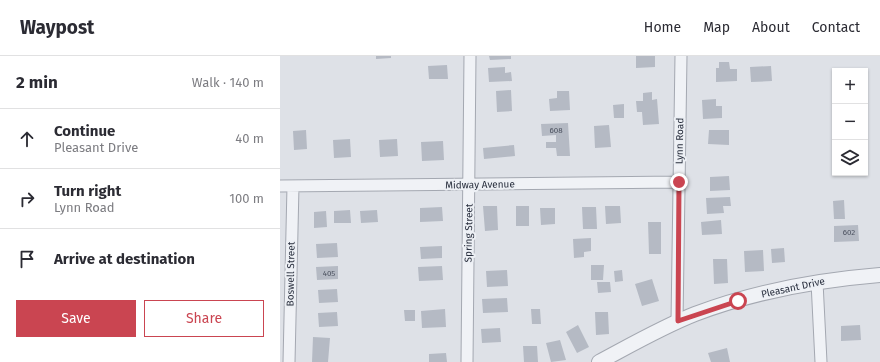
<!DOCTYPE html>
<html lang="en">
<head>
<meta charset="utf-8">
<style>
	body { margin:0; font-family:"Fira Sans",sans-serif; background:#f7f7f7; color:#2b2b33 }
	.controls { position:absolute; right:12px; top:12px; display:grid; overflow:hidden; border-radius:0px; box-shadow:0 1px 3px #0004 }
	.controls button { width:36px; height:36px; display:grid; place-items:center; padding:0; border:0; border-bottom:1px solid #e1e1e2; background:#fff; color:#2b2b33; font:20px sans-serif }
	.stop { position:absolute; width:12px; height:12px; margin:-9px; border:3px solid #ca4551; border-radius:50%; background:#fff }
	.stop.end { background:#ca4551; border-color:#fff; box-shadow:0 1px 4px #0008 }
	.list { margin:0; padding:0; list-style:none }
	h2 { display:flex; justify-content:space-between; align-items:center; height:52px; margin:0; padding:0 16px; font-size:17px }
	h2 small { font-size:13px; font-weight:400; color:#7c7c81 }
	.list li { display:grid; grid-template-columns:26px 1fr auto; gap:12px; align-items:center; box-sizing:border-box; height:60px; padding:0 16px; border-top:1px solid #e1e1e2 }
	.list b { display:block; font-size:15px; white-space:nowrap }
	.list p { margin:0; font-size:13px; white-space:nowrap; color:#7c7c81 }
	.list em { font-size:13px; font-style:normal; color:#7c7c81 }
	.actions { display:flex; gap:8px; padding:12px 16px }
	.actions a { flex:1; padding:9px 0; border:1px solid #ca4551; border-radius:0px; text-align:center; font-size:14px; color:#ca4551 }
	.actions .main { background:#ca4551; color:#fff }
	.icon { flex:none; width:22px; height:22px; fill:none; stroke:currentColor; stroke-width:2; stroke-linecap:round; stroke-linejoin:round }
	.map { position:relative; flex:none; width:600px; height:306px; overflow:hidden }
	header { display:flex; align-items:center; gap:24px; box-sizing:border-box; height:56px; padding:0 20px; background:#fff; border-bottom:1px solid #e1e1e2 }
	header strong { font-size:19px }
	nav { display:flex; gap:22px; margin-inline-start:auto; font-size:14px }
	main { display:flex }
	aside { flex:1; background:#fff }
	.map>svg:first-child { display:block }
	.building { fill:#b5bac4 }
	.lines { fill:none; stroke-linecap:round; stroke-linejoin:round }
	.minor-casing { stroke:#a4a8b1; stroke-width:13 }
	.tertiary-casing { stroke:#a4a8b1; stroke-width:16 }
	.minor { stroke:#f0f2f6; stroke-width:11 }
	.tertiary { stroke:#f0f2f6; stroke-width:14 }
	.route { stroke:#ca4551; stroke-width:5 }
	.labels { text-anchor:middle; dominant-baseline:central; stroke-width:4; stroke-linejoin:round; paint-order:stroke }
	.number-label { font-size:8px; fill:#4b515f }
	.street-label { font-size:10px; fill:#282e3d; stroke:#edf0f5 }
</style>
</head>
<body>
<header>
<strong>Waypost</strong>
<nav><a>Home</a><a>Map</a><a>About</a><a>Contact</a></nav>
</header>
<main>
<aside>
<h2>2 min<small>Walk · 140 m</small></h2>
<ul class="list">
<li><svg class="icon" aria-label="ahead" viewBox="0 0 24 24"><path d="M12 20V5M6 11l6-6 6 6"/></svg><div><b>Continue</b><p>Pleasant Drive</p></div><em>40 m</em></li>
<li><svg class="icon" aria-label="right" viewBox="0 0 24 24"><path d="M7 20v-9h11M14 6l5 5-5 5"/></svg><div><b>Turn right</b><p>Lynn Road</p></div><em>100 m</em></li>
<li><svg class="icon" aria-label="arrive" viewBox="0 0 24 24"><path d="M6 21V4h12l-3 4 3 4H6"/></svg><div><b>Arrive at destination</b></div></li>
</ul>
<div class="actions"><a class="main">Save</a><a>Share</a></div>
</aside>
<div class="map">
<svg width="600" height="306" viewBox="0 0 600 306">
	<rect width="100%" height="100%" fill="#dee1e7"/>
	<path class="building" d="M96 0H111V2L96 3Z
		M209 0H231V3L210 4Z
		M356 0H375V11L356 12Z
		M439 6H449L450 13H457V25L436 26V12H439Z
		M167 9 168 23H149L148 10Z
		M491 10 492 25 471 26 470 11Z
		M225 11V17L231 16 232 25 209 26 208 12Z
		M231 34 232 55 217 56 216 35Z
		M277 35H289L290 54 270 55 269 43 277 42Z
		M372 36V44L377 43 379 68 363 69 362 56H357L356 45H363V37Z
		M436 43V50H442V62L423 63 422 44Z
		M344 48V62H334L333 49Z
		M288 67 290 100H277L276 92H266V86H276V79L262 80 261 68Z
		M329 69 331 91 315 92 314 70Z
		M26 74 27 93 14 94 13 75Z
		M429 74H449V89L428 88Z
		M70 83 71 101 54 102 53 84Z
		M117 83 118 100 100 101 99 84Z
		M163 85 164 104 142 105 141 86Z
		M234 89 235 100 204 103 203 92Z
		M449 120 450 134 430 135V121Z
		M450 141 451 150H443L444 157 427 158 426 142Z
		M564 144 565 163H554L553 145Z
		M203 150H217L218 174 205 175Z
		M236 150H249V170H236Z
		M325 150H340L341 167 326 168Z
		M162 151 163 165 140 166V152Z
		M302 151H316L317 173H303Z
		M260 152H275V168L261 169Z
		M70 154 71 167H54V155Z
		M97 154 98 166 81 167 80 155Z
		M46 155 47 171 34 172V156Z
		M441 164 442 178 422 179 421 166Z
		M368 166H381V198H369Z
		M578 169 579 185 554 186V170Z
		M311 182V195L304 196V201L294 202 293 183Z
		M57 187 58 201 37 202 36 188Z
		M162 190V202L141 203 140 191Z
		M504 192 505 206 492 207 491 193Z
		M483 194 484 215 465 216 464 195Z
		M433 203H447L448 227 434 228Z
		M311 209H324L323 224H311Z
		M58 210V223L37 224 36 211Z
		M162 210 163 224 139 225 138 211Z
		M227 214 228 230 207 231 206 215Z
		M342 214 343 225 335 226 334 215Z
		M372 223 379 245 362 250 355 228Z
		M317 226H330L331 236 318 237Z
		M57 233 58 246 39 247 38 234Z
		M227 242 228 256 203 257 202 243Z
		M165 253 166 271 142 272 141 255Z
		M251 253H260L261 268H252Z
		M124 254H135V265H125Z
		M57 256 58 270 39 271 38 257Z
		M315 256H328L329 278 316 279Z
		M298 269 309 291 297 297 286 276Z
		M580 269 581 284 561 285V270Z
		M220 272 221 286 202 287 201 273Z
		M33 281 50 282 48 306H32Z
		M280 284 286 304 271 306 266 287Z
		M243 290H257L258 306H244Z
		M447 292 450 306H431L428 297Z
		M166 297 167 306H149V298Z"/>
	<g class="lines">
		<defs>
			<path id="minor" d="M0 130 399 126
				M537 226 541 306
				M397 265 401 0
				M9 306 13 130
				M187 306 190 0"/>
			<path id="tertiary" d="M319 306C351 289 382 271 415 258 473 236 538 224 600 219"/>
		</defs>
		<use href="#minor" class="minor-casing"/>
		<use href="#tertiary" class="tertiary-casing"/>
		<use href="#minor" class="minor"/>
		<use href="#tertiary" class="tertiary"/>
	</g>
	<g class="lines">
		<path class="route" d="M399 126 398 265 458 245"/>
	</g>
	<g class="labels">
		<g class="number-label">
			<text x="276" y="74">608</text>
			<text x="569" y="176">602</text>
			<text x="49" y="217">405</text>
		</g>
		<g class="street-label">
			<text transform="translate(400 85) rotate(-89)">Lynn Road</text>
			<text transform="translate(200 129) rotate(-1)">Midway Avenue</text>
			<text transform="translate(189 177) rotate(-89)">Spring Street</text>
			<text transform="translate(11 218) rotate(-89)">Boswell Street</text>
			<text transform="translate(513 232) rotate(-12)">Pleasant Drive</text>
		</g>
	</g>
</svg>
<div class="controls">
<button>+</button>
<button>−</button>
<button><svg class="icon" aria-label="layers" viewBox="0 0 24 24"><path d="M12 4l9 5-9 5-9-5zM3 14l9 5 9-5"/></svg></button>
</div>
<div class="stop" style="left:458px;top:245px"></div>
<div class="stop end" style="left:399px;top:126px"></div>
</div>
</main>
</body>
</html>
